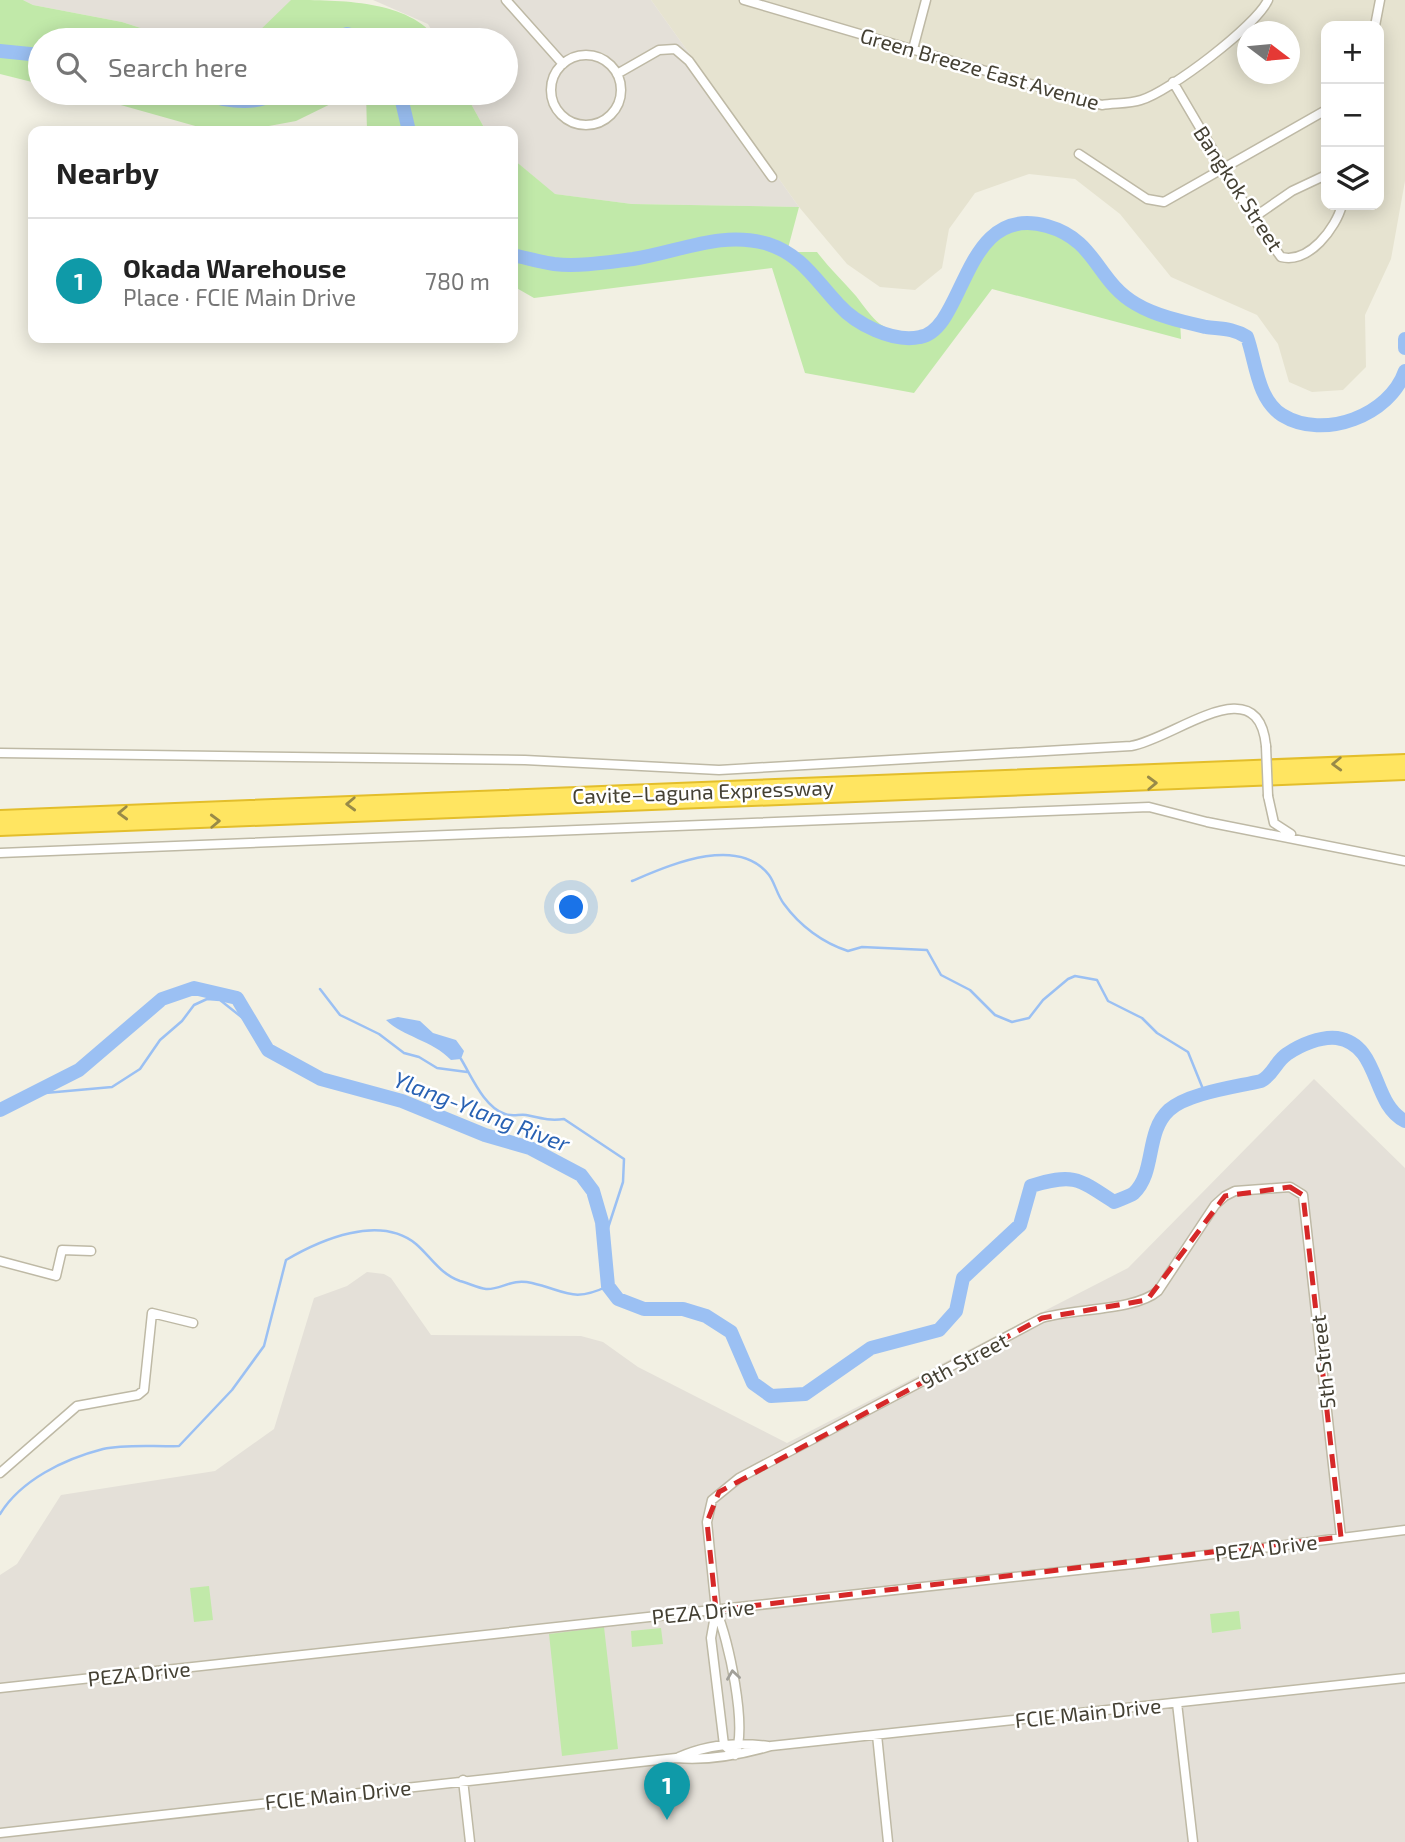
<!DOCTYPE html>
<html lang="en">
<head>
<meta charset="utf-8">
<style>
	body { margin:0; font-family:"Exo 2",sans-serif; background:#f6f6f6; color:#222 }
	.controls { position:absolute; right:21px; top:21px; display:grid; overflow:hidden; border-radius:14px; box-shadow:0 4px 18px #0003 }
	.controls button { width:63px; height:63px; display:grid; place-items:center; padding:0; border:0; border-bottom:2px solid #e0e0e0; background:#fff; color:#222; font:35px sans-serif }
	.compass { position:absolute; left:1237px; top:21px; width:63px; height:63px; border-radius:50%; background:#fff; box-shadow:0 4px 18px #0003; rotate:106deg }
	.you { position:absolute; left:572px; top:908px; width:24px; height:24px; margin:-18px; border:5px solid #fff; border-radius:50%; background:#1a73e8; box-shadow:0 0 0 10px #1a73e833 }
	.badge { display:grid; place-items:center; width:46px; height:46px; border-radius:50%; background:#7c3aed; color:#fff; font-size:23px; font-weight:700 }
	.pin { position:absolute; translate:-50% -58px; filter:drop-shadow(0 2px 4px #0008) }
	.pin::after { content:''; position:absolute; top:37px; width:24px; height:21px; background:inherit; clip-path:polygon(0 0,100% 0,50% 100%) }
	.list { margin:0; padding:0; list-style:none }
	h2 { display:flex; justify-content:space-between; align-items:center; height:91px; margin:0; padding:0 28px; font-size:30px }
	h2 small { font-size:23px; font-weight:400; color:#767676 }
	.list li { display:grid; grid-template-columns:46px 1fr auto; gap:21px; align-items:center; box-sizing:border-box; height:126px; padding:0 28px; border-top:2px solid #e0e0e0 }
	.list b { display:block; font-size:26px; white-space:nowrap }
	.list p { margin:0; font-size:23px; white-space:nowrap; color:#767676 }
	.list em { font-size:23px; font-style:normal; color:#767676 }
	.icon { flex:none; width:38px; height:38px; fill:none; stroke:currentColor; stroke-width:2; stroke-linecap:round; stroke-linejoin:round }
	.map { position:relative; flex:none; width:1405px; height:1842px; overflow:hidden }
	.search { position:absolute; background:#fff; box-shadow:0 4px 18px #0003; left:28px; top:28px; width:490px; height:77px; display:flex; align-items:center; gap:18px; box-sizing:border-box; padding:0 24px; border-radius:38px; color:#767676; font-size:26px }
	.panel { position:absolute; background:#fff; box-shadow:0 4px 18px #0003; left:28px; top:126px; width:490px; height:217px; border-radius:14px }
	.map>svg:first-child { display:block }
	.residential { fill:#e6e3d0; fill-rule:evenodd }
	.industrial { fill:#e4e0d8 }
	.green { fill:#c1e9a9 }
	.water { fill:#9bc0f3 }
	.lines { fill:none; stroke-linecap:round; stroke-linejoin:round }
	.stream { stroke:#9bc0f3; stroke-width:2.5 }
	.river { stroke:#9bc0f3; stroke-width:14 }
	.minor-casing { stroke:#beb9a5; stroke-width:11 }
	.highway-casing { stroke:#e3be2b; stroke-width:16 }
	.minor { stroke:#fff; stroke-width:8 }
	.highway { stroke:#ffe561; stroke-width:12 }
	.minor-bridge-casing { stroke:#beb9a5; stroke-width:11; stroke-linecap:butt }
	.minor-bridge { stroke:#fff; stroke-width:8 }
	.oneway { stroke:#988a48 }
	.oneway2 { stroke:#a2a099 }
	.marked { fill:none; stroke:#d62828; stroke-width:5; stroke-dasharray:14 9; stroke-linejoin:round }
	.labels { text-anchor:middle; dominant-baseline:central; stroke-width:5; stroke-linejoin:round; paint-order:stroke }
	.street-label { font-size:21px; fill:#444033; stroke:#fff }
	.water-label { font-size:23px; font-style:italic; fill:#2861b3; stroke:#fff }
</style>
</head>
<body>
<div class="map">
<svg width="1405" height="1842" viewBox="0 0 1405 1842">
	<rect width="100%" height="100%" fill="#f2f0e3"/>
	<path class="residential" d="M651 0H1405V181L1391 259 1365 315 1366 367 1343 390 1312 392 1289 382 1278 344 1257 315 1171 277 1120 214 1075 179 1029 174 975 193 949 229 942 268 915 290 880 287 847 264 799 207ZM1326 26H1379V205H1326ZM1248 32H1290V74H1248Z"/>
	<path class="industrial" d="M23 0H292L258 40H178L122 22 33 5Z
		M373 0H651L799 207 632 204 554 194 513 159V131H486L465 93H506V40H437L428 24Z
		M1314 1079 1405 1168V1842H0V1575L17 1564 61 1495 215 1471 274 1429 314 1298 347 1286 367 1272 384 1274 391 1278 431 1335 581 1336 603 1342 638 1367 787 1443 1128 1268Z"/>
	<path class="green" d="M0 0H23L33 5 122 22 178 40H40V84L0 74Z
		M291 0C338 0 411 0 437 40H250Z
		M78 93H353L296 121 242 131H213Z
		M366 93H465L486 131H367Z
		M513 159 555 194 632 204 799 207 787 252H817C829 268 843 281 856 296 863 305 871 317 880 324 967 383 948 215 1030 223 1052 225 1077 235 1091 252 1100 265 1106 280 1118 291 1137 307 1157 313 1180 320L1181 339 992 289 914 393 805 373 772 268 534 298 513 286Z
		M209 1586 213 1620 194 1622 190 1588Z
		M1239 1611 1241 1629 1212 1633 1210 1614Z
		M604 1627 618 1749 562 1756 549 1634Z
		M661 1628 663 1644 632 1647 631 1631Z"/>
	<path class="water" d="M398 1017 420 1021 433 1033 456 1040 464 1051 461 1059 451 1060C432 1040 403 1037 386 1020Z"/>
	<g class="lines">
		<path class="stream" d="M632 881C668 866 737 834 769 875 775 883 777 895 784 904 800 926 823 943 848 951L862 947 927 950 941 975 970 990 995 1015 1012 1022 1029 1018 1043 1000 1068 979 1075 976 1097 980 1108 1001 1142 1018 1157 1033 1188 1052 1205 1094
			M320 989 340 1015 379 1034 404 1053 419 1057 437 1068 467 1072
			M461 1059C472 1077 484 1107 505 1114 513 1117 519 1114 526 1115 540 1118 549 1121 564 1119L624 1159 623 1182 607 1231 604 1256
			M34 1094 112 1087 140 1069 160 1040 182 1021 194 1005 207 999 220 1000 254 1027
			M0 1514C21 1480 64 1459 103 1449 126 1444 155 1447 179 1446L232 1390 264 1346 286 1260C320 1240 379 1214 416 1244 431 1257 440 1274 460 1281 468 1283 478 1288 486 1289 502 1290 510 1278 532 1283 566 1291 573 1303 608 1286"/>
		<path class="river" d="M336 40 347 34 367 40
			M0 51 40 55
			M201 93C225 101 254 106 277 93
			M400 93 409 131
			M513 255C527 258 540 262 554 264 579 267 609 262 633 259 679 252 722 230 768 244 802 255 816 281 839 305 856 324 893 343 920 337 966 329 962 202 1047 226 1097 240 1096 281 1136 304 1156 316 1184 322 1206 327 1221 329 1233 328 1247 337 1256 362 1257 399 1282 415 1324 441 1390 415 1405 371
			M1405 339V348
			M0 1110 79 1070 162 999 194 988 237 998 268 1050 321 1079 402 1101 485 1135 530 1148 581 1175 593 1191 602 1222 608 1286 618 1299 644 1309H683L706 1316 731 1332 753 1383 771 1396 805 1394 871 1348 939 1330 956 1311 963 1278 1020 1225 1031 1186C1073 1173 1078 1178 1114 1202 1120 1199 1129 1197 1134 1193 1156 1172 1145 1132 1169 1110 1188 1093 1236 1087 1261 1081 1273 1075 1276 1061 1287 1054 1300 1045 1321 1036 1337 1038 1381 1045 1371 1104 1405 1121"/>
		<defs>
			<path id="minor" d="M506 0 563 64
				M744 0 1102 105C1114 103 1129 104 1141 100 1169 92 1256 26 1268 0
				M1375 26 1380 0
				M913 49 926 0
				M551 90a35 35 0 1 1 70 0a35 35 0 1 1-70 0Z
				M617 74 659 50 675 49 689 61 772 177
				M1173 82 1253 218 1281 257C1309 264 1336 228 1342 205
				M1079 154 1147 199 1164 202 1326 110
				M1253 218 1292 191 1326 175
				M0 753 525 760 719 770 1131 746C1174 739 1258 666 1266 746
				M1268 796 1274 823 1291 834
				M0 853 1149 807 1207 822 1405 861
				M0 1261 56 1276 62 1250 91 1251
				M0 1473 77 1406 138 1395 144 1390 152 1313 193 1323
				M716 1610C728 1639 748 1727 735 1755
				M0 1688 1142 1563 1405 1530
				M1177 1703 1193 1842
				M877 1735 888 1842
				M735 1755 724 1745 711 1638 716 1610 707 1522 712 1500 739 1478 1042 1318C1074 1308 1135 1311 1158 1291L1215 1205 1225 1196 1235 1191 1290 1187 1303 1195 1341 1537
				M679 1757C708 1744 737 1742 768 1746
				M463 1780 470 1842
				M0 1833 676 1758C709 1761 740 1755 771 1746L1405 1678"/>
			<path id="highway" d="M0 817 1405 761
				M0 829 1405 773"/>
		</defs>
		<use href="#minor" class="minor-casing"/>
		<use href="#highway" class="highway-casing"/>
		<use href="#minor" class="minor"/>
		<use href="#highway" class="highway"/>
		<defs>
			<path id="minor-bridge" d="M1266 746 1268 796"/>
		</defs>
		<use href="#minor-bridge" class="minor-bridge-casing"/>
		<use href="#minor-bridge" class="minor-bridge"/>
	</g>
	<defs><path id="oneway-chevron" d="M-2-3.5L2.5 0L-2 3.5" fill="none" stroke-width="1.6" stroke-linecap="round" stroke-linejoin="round" transform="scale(1.75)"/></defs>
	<g class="oneway">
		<use href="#oneway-chevron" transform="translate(1337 764) rotate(178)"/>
		<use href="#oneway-chevron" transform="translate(1152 783) rotate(-2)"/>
		<use href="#oneway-chevron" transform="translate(351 804) rotate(178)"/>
		<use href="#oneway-chevron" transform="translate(123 813) rotate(178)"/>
		<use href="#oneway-chevron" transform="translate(215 821) rotate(-2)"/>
	</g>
	<use class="oneway2" href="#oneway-chevron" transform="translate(733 1675) rotate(-98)"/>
	<path class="marked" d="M1290 1187 1303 1195 1341 1537 716 1610 707 1522 719 1492 1042 1318 1147 1300 1225 1196Z"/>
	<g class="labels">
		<g class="street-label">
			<text transform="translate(980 68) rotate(16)">Green Breeze East Avenue</text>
			<text transform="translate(1239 188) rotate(57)">Bangkok Street</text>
			<text transform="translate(703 791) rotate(-2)">Cavite–Laguna Expressway</text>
			<text transform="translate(964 1360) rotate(-28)">9th Street</text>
			<text transform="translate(1322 1362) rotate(-96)">5th Street</text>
			<text transform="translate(1266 1547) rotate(-7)">PEZA Drive</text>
			<text transform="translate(703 1611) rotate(-6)">PEZA Drive</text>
			<text transform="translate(139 1673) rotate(-6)">PEZA Drive</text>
			<text transform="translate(1088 1712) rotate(-6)">FCIE Main Drive</text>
			<text transform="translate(338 1794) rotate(-6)">FCIE Main Drive</text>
		</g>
		<g class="water-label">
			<text transform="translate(482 1111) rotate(21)">Ylang-Ylang River</text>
		</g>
	</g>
</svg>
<div class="controls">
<button>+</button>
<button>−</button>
<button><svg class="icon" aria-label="layers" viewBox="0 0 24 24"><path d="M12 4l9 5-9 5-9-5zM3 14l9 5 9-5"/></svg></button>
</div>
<svg class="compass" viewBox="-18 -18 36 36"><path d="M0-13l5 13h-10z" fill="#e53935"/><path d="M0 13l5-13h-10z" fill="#767676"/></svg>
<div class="you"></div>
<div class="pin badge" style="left:667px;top:1820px;background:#0f9aa8">1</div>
<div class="search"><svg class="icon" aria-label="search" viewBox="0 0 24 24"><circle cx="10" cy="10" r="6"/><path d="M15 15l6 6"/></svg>Search here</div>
<section class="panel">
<h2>Nearby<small></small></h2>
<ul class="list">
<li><span class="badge" style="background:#0f9aa8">1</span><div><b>Okada Warehouse</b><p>Place · FCIE Main Drive</p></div><em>780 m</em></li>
</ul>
</section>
</div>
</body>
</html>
